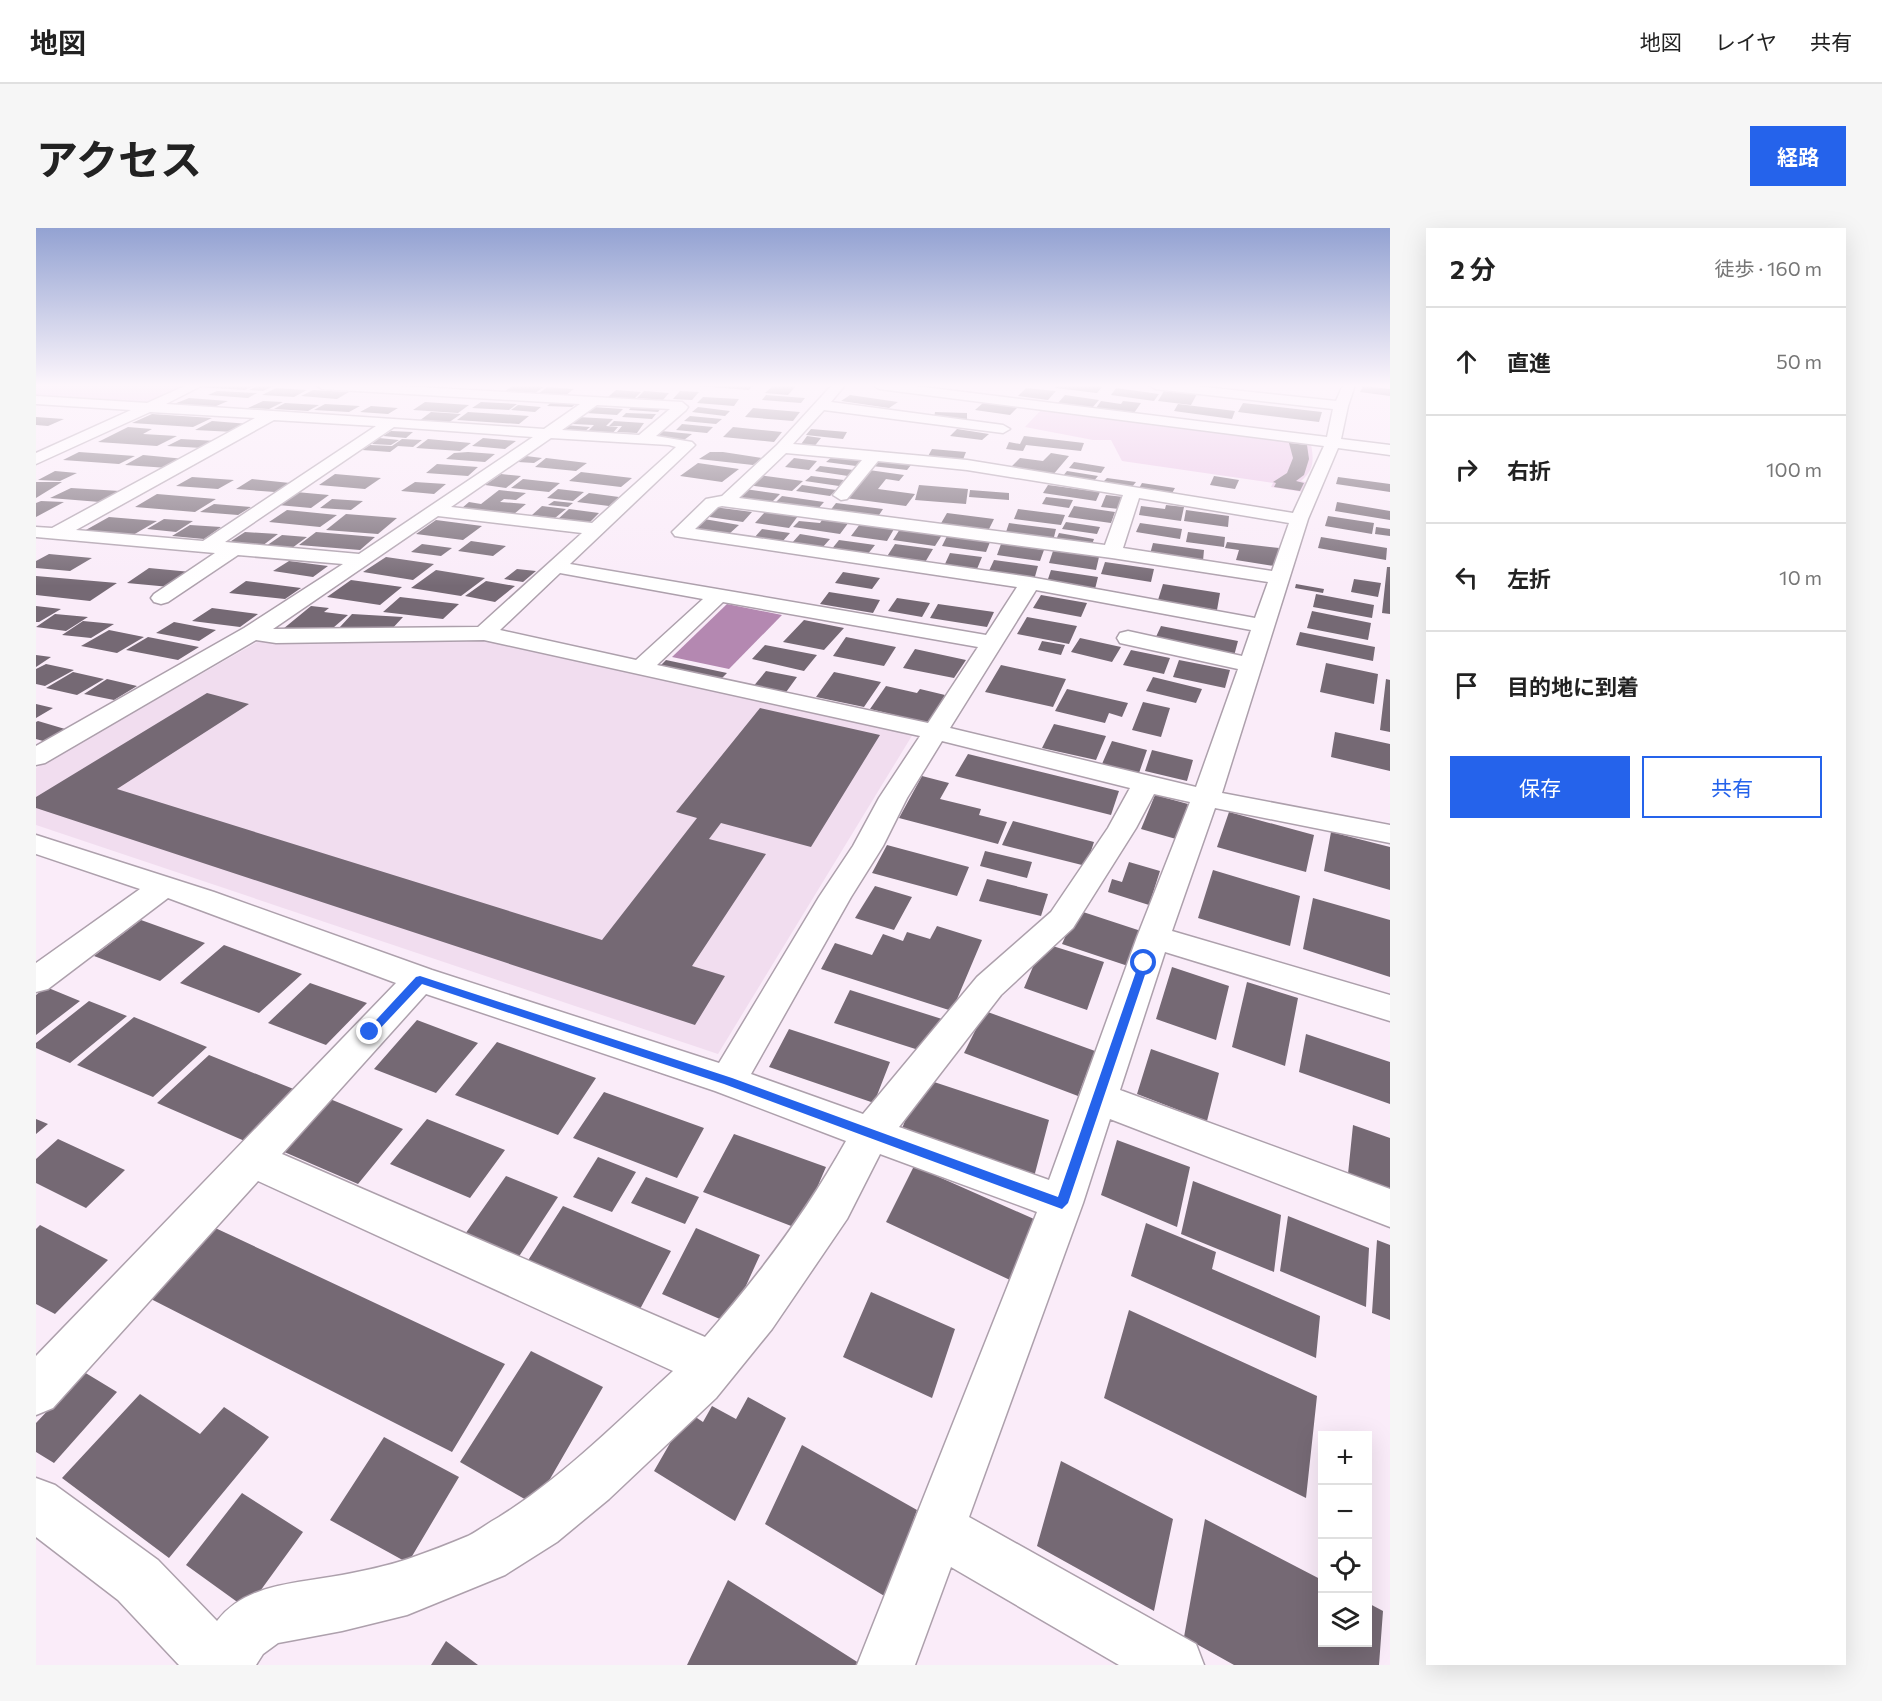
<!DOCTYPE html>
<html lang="ja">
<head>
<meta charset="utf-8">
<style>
	body { margin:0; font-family:Commissioner,"Noto Sans JP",sans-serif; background:#f6f6f6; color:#222 }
	.controls { position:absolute; right:18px; bottom:18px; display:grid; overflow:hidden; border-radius:0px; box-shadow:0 6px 24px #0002 }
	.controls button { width:54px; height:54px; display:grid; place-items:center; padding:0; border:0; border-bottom:2px solid #e0e0e0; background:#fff; color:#222; font:30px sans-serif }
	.stop { position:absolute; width:18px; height:18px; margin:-14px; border:4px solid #2563eb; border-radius:50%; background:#fff }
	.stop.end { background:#2563eb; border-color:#fff; box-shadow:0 2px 6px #0008 }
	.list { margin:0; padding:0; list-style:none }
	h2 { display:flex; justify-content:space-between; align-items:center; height:78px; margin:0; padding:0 24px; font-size:26px }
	h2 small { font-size:20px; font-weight:400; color:#767676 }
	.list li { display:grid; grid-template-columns:39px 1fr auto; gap:18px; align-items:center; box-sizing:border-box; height:108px; padding:0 24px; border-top:2px solid #e0e0e0 }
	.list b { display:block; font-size:22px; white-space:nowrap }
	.list em { font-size:20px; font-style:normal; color:#767676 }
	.actions { display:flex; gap:12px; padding:18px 24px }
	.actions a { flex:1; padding:14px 0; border:2px solid #2563eb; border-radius:0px; text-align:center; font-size:21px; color:#2563eb }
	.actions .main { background:#2563eb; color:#fff }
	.icon { flex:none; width:33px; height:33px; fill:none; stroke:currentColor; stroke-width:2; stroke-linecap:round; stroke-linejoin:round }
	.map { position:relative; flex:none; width:1354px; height:1437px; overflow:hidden; border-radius:0px }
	header { display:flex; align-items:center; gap:36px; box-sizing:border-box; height:84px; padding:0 30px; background:#fff; border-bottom:2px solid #e0e0e0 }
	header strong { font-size:28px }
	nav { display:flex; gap:33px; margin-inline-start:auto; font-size:21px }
	.intro { display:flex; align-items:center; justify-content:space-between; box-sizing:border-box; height:144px; padding:0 36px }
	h1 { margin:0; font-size:42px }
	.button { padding:15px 27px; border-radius:0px; background:#2563eb; color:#fff; font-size:21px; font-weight:700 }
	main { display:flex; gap:36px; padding:0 36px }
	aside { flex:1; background:#fff; border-radius:0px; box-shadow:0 6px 24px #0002 }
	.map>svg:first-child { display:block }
	.built { fill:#f1ddef }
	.green { fill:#eac6e7 }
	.water { fill:#b488b1 }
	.building { fill:#756974 }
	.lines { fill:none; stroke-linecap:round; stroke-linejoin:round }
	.street-casing { stroke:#ada0ac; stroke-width:3 }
	.street { fill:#fff; fill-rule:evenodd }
	.route { fill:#2563eb }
</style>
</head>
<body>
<header>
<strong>地図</strong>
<nav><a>地図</a><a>レイヤ</a><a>共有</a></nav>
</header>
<div class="intro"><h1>アクセス</h1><a class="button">経路</a></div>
<main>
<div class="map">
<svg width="1354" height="1437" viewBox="0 0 1354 1437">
	<rect width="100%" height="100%" fill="#faecf9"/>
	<path class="built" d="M450 410 877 506 682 826 0 597V540L223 413Z"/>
	<path class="green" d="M0 157H157L112 177 0 170Z
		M1005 182 1275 216C1278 232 1278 242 1265 253L1272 255 1267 264 1235 259 1237 255 1086 233 1075 212H1057L989 199Z"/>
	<path class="water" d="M691 376 746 387 693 441 636 429Z"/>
	<path class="building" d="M168 157H220L209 162 163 159Z
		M224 157H240L227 163 213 162Z
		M478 157 508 159 499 165 469 163Z
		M650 157H717L713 162Z
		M738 157H761L752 167 729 165Z
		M1023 157H1047L1066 159 1061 165 1019 160Z
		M1327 158 1354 161V168L1324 164Z
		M511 159 538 161 530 167 502 166Z
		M240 160 271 162 258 169 226 167Z
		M990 160 1020 163 1012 172 982 168Z
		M1080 160 1123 166 1118 173 1075 167Z
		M277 162 313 164 301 171 265 168Z
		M580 162 605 164 598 171 572 169Z
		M181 163 221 165 212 170 172 167Z
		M608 163 633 165 627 172 601 170Z
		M644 163 663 164 656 172 637 171Z
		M1128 163 1161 166 1155 177 1122 173Z
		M730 167 769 170 765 175 726 172Z
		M814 167 862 174 853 180 805 173Z
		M1029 167 1063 172 1056 180 1022 175Z
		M667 169 703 171 698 178 661 175Z
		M153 170 192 173 178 179 138 176Z
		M227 173 247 174 233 181 212 180Z
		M517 173 541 175 536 179 511 178Z
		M1065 173 1085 176 1087 173 1105 175 1098 185 1060 180Z
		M389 174 433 177 422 185 377 182Z
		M445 174 481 176 473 182 436 180Z
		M249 175 283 177 272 183 238 181Z
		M947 175 982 179 974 187 939 182Z
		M1207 175 1286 184 1283 194 1202 184Z
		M289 176 324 178 313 184 278 182Z
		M1142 176 1199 183 1196 191 1138 183Z
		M482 177 505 179 499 184 475 182Z
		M335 178 362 180 352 186 324 184Z
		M596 178 625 180 622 184 593 182Z
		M557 179 587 181 581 187 550 185Z
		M662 179 694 183 689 188 656 184Z
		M717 180 764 184 757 193 709 189Z
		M395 184 425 186 412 195 383 193Z
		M432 184 493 188 483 196 421 192Z
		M899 184 931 185V192L898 190Z
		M590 185 620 186 616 191 586 189Z
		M116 186 176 190 157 199 96 195Z
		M654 188 686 191 680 196 648 193Z
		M0 189 28 191 12 198 0 197Z
		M542 189 577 191 570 198 582 199 575 207 550 205 558 197 536 196Z
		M176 193 213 196 198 204 159 202Z
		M578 193 608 195 601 205 581 204 586 198H573Z
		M646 196 677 199 671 205 640 202Z
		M529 197 554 199 547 205 522 204Z
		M92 199 116 201 107 206 141 208 121 218 62 214Z
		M697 199 746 204 738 214 687 209Z
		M775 201 811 204 807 211 770 207Z
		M921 201 953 206 946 212 914 208Z
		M355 203 377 204 370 210 347 208Z
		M625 203 656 206 648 212 617 209Z
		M771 208 785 210 777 220 763 219Z
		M988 208 1048 215 1045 223 990 217 987 223 970 221 973 214 984 216Z
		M343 210 363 212 355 217 336 216Z
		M447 210 480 213 469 221 436 218Z
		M145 211 180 213 166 220 131 218Z
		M366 211 386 212 377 219 362 218 354 224 326 222 334 217 356 218Z
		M392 211 435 215 424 223 380 220Z
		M1253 215 1271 217 1273 231 1268 247 1260 253 1268 255 1264 263 1238 259 1240 255 1237 254 1251 245 1257 230Z
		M896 221 930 224 926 234 891 230Z
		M43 224 99 228 83 236 27 232Z
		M432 224 459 226 449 234 410 231 418 225Z
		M674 224H687L726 230 717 237 663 231Z
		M1015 225 1033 228 1016 248 973 241 984 230 1007 233Z
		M107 227 149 231 132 240 89 237Z
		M490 228 506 230 498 235 482 234Z
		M796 229 825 233 820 238 790 234Z
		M510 230 551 235 540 243 499 239Z
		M758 230 781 233 773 242 749 239Z
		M841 232 875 237 871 242 836 238Z
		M1038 234 1069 239 1065 245 1033 240Z
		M662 235 703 241 686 254 644 248Z
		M401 236 442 239 432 248 390 245Z
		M784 238 818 242 812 248 779 243Z
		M833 242 868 247 863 253 850 251 842 261 879 266 870 278 809 270Z
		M19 243 41 245 24 253 2 252Z
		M1031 243 1062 248 1057 254 1026 249Z
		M545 244 596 250 585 259 533 253Z
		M299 246 345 250 329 261 283 257Z
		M465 246 485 248 470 260 449 257Z
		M722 247 767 253 756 263 711 257Z
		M775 248 808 252 803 258 769 253Z
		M1178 248 1203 252 1199 261 1174 257Z
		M156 249 198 252 182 261 140 258Z
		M1302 249 1354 256V264L1300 256Z
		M1071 250 1100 254 1095 260 1066 255Z
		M216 251 254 255 239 264 200 261Z
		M487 251 524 255 513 264 475 260Z
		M0 254H26L0 270Z
		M379 254 410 256 398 266 365 263Z
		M1106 255 1139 260 1135 267 1102 262Z
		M766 257 800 262 794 268 760 263Z
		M883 257 932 261 930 276 879 272Z
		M1012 257 1064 264 1060 273 1007 265Z
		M35 260 84 263 64 274 14 270Z
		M522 261 548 264 537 273 511 270Z
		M709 261 744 266 734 276 698 271Z
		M463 262 490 265 480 272 468 271 464 274 490 276 478 286 426 280 433 274 445 276Z
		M934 262 973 265V272L933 269Z
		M260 264 293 267 275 280 242 277Z
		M553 265 583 269 573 278 541 274Z
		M121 266 180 271 159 284 99 279Z
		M1070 267 1088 269 1083 281 1065 279Z
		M746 268 788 274 781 282 738 276Z
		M1010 269 1037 272 1033 280 1006 276Z
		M296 271 327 273 315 282 284 280Z
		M5 273 28 274 0 289V275Z
		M518 273 537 275 532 279 512 277Z
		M1301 274 1354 283V292L1299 283Z
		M800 275 847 281 841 290 793 284Z
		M178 276 215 279 202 287 164 284Z
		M1130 277 1148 279 1145 293 1103 287 1105 278 1129 281Z
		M506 278 530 281 519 290 496 287Z
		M1038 278 1079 284 1075 295 1032 289Z
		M678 279 716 284 707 294 667 288Z
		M533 281 563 285 552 296 521 292Z
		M982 281 1029 287 1025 297 978 291Z
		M251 282 301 287 284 299 233 294Z
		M1150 282 1193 288 1192 299 1148 293Z
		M729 284 762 288 753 300 719 295Z
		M911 285 958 291 952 303 904 297Z
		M310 286 361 290 342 306 290 302Z
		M1292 288 1338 295 1336 306 1289 298Z
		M73 289 121 293 97 307 48 303Z
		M128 291 157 293 140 304 111 301Z
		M668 291 703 297 693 306 657 301Z
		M400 292 446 298 427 312 380 306Z
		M786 292 813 294 804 306 757 299 763 293 784 295Z
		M1030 294 1064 299 1061 306 1026 301Z
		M973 295 1020 301 1017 313 969 307Z
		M1104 295 1146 301 1144 311 1100 304Z
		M824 296 858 301 851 313 815 308Z
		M154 297 185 299 168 311 136 308Z
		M1340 299 1354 301V308L1339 306Z
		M726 301 754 305 746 314 718 310Z
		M864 301 906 307 899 318 857 312Z
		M209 304 242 306 226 318 192 315Z
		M280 304 339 309 324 322 263 317Z
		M1152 304 1189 309 1188 319 1150 314Z
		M1023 305 1058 311 1055 319 1019 314Z
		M764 306 794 311 786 320 755 316Z
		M246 307 271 309 256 320 230 318Z
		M911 308 954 314 950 324 906 318Z
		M1285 309 1351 320 1350 332 1282 320Z
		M803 312 839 317 831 327 795 322Z
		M435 313 470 318 457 328 422 323Z
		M1191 314 1243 320 1238 338 1200 332 1203 322 1189 320Z
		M1117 315 1168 322 1167 333 1114 326Z
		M386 316 416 320 405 328 375 324Z
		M859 316 897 321 888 336 850 330Z
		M965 316 1008 322 1004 333 961 327Z
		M1017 323 1063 329 1060 342 1013 335Z
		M914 325 946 329 941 341 909 336Z
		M13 326 56 330 34 343 0 340V333Z
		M350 329 398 336 377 352 327 344Z
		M958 332 1002 338 998 352 952 345Z
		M253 333 292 338 277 349 237 343Z
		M1069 334 1118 341 1115 354 1065 346Z
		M1351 339H1354V386L1346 385Z
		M113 340 155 344 134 359 91 355Z
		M481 341 500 343 487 354 468 351Z
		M400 342 449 350 425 368 375 360Z
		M1015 342 1062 349 1059 361 1011 354Z
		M807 344 844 350 836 361 799 355Z
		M0 348 81 355 54 373 0 367Z
		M1318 351 1345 355 1342 369 1315 364Z
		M315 352 366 359 344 377 291 369Z
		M210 353 265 360 249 371 193 365Z
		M450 353 479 358 459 374 429 368Z
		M1127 356 1184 365 1181 382 1122 372Z
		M1260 356 1288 361 1287 365 1259 360Z
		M793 364 844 372 837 385 784 376Z
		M1280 366 1338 377 1336 390 1277 379Z
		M1005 367 1051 375 1045 389 997 380Z
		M364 369 423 376 407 391 347 384Z
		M861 370 894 375 886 389 852 383Z
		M902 376 958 384 951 399 894 390Z
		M0 378 25 381 3 394H0Z
		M275 378 293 380 288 384 312 387 290 406 247 401Z
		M176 380 222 386 204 399 156 393Z
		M1276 383 1335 395 1332 412 1271 400Z
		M19 386 52 389 30 403 0 399Z
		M316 386 367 389 354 403 303 400Z
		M991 389 1041 398 1033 416 981 406Z
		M768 392 808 400 788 422 747 414Z
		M47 393 78 396 55 410 26 407Z
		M138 394 180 402 163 413 120 405Z
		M1125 398 1202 413 1198 428 1119 411Z
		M73 402 108 409 81 425 45 418Z
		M1264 404 1339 419 1337 433 1260 417Z
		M112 409 163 419 142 432 90 422Z
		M810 409 860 419 848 438 797 428Z
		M1044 410 1085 419 1076 434 1035 424Z
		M1006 413 1029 417 1025 427 1002 422Z
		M729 417 781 427 768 443 716 431Z
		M879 421 930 432 918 450 867 440Z
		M1095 422 1134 430 1128 446 1087 437Z
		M0 427 15 429 0 439Z
		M630 432 691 445 684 452 623 439Z
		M1143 432 1194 442 1189 460 1137 449Z
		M1290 435 1342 446 1338 476 1284 464Z
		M10 436 38 442 9 458 0 456V441Z
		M965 437 1030 451 1017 479 949 464Z
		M730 443 761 449 748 467 716 460Z
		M37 444 68 451 41 467 10 460Z
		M798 444 845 454 828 479 780 469Z
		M1117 449 1166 461 1160 475 1110 463Z
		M71 451 101 458 78 472 48 466Z
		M1350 451 1354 452V504L1344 502Z
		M850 458 881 465 884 461 909 467 892 495 834 481Z
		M1031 461 1092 475 1086 489 1073 485 1069 495 1019 483Z
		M171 465 213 476 81 561 566 712 661 590 640 584 724 480 844 507 775 619 685 595 673 611 730 626 656 738 689 748 659 797 0 580V569Z
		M1107 474 1134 480 1125 509 1096 502Z
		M0 476 17 480 0 490Z
		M2 493 29 501 7 513 0 511V494Z
		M1018 496 1070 508 1060 532 1006 520Z
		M1299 504 1354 516V543L1295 529Z
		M1076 513 1111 522 1103 545 1066 536Z
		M1116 522 1157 532 1151 553 1109 543Z
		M932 526 1083 563 1075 587 919 548Z
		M886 548 913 555 904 571 945 581 943 587 971 594 962 616 863 590Z
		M1119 567 1152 576 1140 611 1105 601Z
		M1193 584 1278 607 1270 644 1181 619Z
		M977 593 1058 614 1050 638 966 617Z
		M1295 604 1354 619V662L1288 643Z
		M851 617 933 639 921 668 836 645Z
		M949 623 996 634 991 650 944 638Z
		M1093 634 1124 643 1113 677 1072 664 1076 651 1086 654Z
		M1177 642 1264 668 1254 718 1162 690Z
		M951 651 1012 666 1005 688 943 673Z
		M839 658 876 669 858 702 819 690Z
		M1277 670 1354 692V749L1267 721Z
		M1041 682 1105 703 1092 738 1026 716Z
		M105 692 169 715 124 753 58 728Z
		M901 698 946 712 916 783 785 741 799 715 836 727 847 706 867 713 871 704 894 711Z
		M1007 715 1068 734 1051 782 988 760Z
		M188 717 266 746 223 785 144 755Z
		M1136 739 1193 758 1180 812 1120 791Z
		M1211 754 1262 770 1249 838 1196 819Z
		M274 755 331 775 290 817 232 795Z
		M10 759 44 773 0 807V767Z
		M814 762 906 791 892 825 798 795Z
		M53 773 91 788 34 835 0 820V815Z
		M949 783 1059 823 1042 868 928 825Z
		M98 789 171 819 117 869 41 837Z
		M381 792 442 815 400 865 338 841Z
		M753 801 854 834 838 875 733 839Z
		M1270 806 1354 834V876L1263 844Z
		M461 814 560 850 522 907 419 867Z
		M1115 821 1183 845 1171 893 1101 866Z
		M173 827 260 862 211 914 121 875Z
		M886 850 1013 892 998 949 865 903Z
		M568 864 668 900 641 950 537 910Z
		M294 871 367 901 322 956 246 923Z
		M0 891 12 896 0 906Z
		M391 891 469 922 434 970 354 936Z
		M1317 897 1354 910V962L1312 946Z
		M698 906 790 939 763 1001 667 964Z
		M22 911 89 942 50 980 0 955V931Z
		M1081 912 1154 939 1141 999 1065 967Z
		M562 929 600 944 576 984 537 969Z
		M878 938 998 991 974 1052 850 994Z
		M470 948 522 969 480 1033 427 1009Z
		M610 949 663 969 649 996 595 975Z
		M1157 953 1245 987 1238 1044 1145 1006Z
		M527 978 635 1023 603 1083 491 1034Z
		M1252 988 1333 1020 1330 1079 1244 1043Z
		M1110 995 1180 1024 1176 1041 1284 1088 1280 1130 1095 1048Z
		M4 997 72 1032 19 1086 0 1076V1001Z
		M175 998 469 1136 416 1224 111 1069Z
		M660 1000 724 1027 693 1095 626 1066Z
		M1341 1012 1354 1017V1092L1336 1085Z
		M835 1064 919 1101 896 1170 807 1129Z
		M1093 1082 1281 1168 1270 1270 1068 1170Z
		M495 1123 567 1159 499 1277 424 1234Z
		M48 1144 81 1164 18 1235 0 1224V1195Z
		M104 1166 164 1206 188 1179 233 1209 133 1330 26 1250Z
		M712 1169 750 1190 699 1293 618 1243 652 1184 667 1194 676 1178 700 1191Z
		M348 1209 423 1249 372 1335 294 1292Z
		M766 1217 881 1282 850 1369 729 1296Z
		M1025 1233 1137 1291 1118 1383 1001 1318Z
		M206 1265 267 1304 211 1381 150 1337Z
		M1169 1291 1286 1352V1414H1332V1375L1347 1383 1343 1437H1198L1148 1409Z
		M692 1352 826 1437H651Z
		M410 1413 442 1437H395Z"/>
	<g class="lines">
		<defs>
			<path id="street" d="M151 157H167L130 176 508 201 544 176 286 161 280 157H346L646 174 652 179 650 182 620 208 656 214 659 217 656 220 534 336 950 407 981 359 645 309 639 308 636 304 670 271 686 268 741 217 796 157H809L795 174 967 197 974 201 967 205 788 182 757 216 931 232 1257 285 1288 218 843 161 837 157H871L1291 209 1297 181 1119 161 1113 157H1150L1300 173 1307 157H1319L1312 178 1305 211 1354 217V227L1302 220 1272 291 1186 565 1354 597V615L1179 580 1136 703 1354 767V793L1129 724 1084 862 1354 961V999L1074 891 1047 975 933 1289 1160 1416 1168 1437H1083L915 1339 879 1437H821L1001 984 844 926 811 991 736 1101 680 1170 573 1271 521 1314 469 1347 371 1387 306 1403 242 1415 227 1426 220 1437H143L82 1372 0 1309V1250L19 1257 122 1332 181 1393C210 1355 263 1355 306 1347 327 1343 351 1338 372 1331 392 1324 413 1316 432 1308 442 1303 452 1295 463 1289 527 1249 581 1194 637 1143L222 953 17 1180 0 1187V1128L360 755 132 670 12 761 0 764V735L104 661 0 626V607L178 664 396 742 683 835 783 669 817 618 843 570 884 508 448 412 240 415 220 412 9 535 0 537V518L208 400 307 336 202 327 132 374 125 376 118 374 115 370 118 366 179 325 0 309V299L16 300 219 190 114 184 0 236V225L95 182 0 176V168L111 175ZM561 177 634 181 603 207 526 202ZM238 192 340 198 167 313 40 302ZM358 199 497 209 323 326 189 314ZM515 210 633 217 640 219 556 295 415 279ZM750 225 826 232 797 267 805 272 811 271 842 233 931 242 1087 267 1069 317 703 270ZM1103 270 1253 295 1236 343 1087 320ZM686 278 1076 330 1232 354 1219 390 994 349 659 301 682 279ZM402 288 546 305 442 399 237 401ZM524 345 667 371 600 432 464 402ZM1000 362 1215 402 1206 428 1092 403 1084 405 1081 410 1084 415 1202 441 1160 559 914 500ZM687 374 942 419 892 495 621 437ZM906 513 1094 560 1072 600 1015 684 941 749 827 886 715 846 815 669 847 618 871 570ZM1118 566 1154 574 1101 709 1013 952 863 899 965 767 1037 700 1100 600ZM390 766 679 863 810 913C770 985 723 1047 669 1109L246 926Z"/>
		</defs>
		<use href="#street" class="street-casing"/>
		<use href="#street" class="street"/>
	</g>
	<linearGradient id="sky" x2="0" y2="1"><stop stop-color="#93a2d2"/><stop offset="0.44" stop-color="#fdf6fc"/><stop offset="1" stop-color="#fdf6fc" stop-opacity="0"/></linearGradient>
	<rect width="1354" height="358" fill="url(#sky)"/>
	<path class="route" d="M1108 731 1113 735 1032 975 1026 981 688 856 386 756 338 807H330L329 804 380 749 384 748 696 850 1022 969 1103 735Z"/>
</svg>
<div class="controls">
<button>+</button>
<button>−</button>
<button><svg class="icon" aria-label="locate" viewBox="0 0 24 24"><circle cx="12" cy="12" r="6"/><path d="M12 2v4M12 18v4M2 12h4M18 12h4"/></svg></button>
<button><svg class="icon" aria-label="layers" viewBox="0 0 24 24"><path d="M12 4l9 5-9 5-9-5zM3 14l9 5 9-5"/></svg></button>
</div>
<div class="stop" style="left:1108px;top:735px"></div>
<div class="stop end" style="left:334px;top:804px"></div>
</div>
<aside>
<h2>2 分<small>徒歩 · 160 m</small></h2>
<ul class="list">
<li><svg class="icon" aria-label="ahead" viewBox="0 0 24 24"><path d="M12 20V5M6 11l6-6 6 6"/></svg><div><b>直進</b></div><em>50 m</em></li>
<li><svg class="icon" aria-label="right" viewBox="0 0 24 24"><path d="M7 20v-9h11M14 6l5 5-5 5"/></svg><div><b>右折</b></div><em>100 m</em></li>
<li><svg class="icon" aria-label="left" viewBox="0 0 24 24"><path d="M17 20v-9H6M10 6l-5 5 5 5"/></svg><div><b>左折</b></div><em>10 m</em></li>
<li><svg class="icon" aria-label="arrive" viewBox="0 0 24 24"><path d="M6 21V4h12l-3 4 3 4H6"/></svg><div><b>目的地に到着</b></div></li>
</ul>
<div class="actions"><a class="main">保存</a><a>共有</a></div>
</aside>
</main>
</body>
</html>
